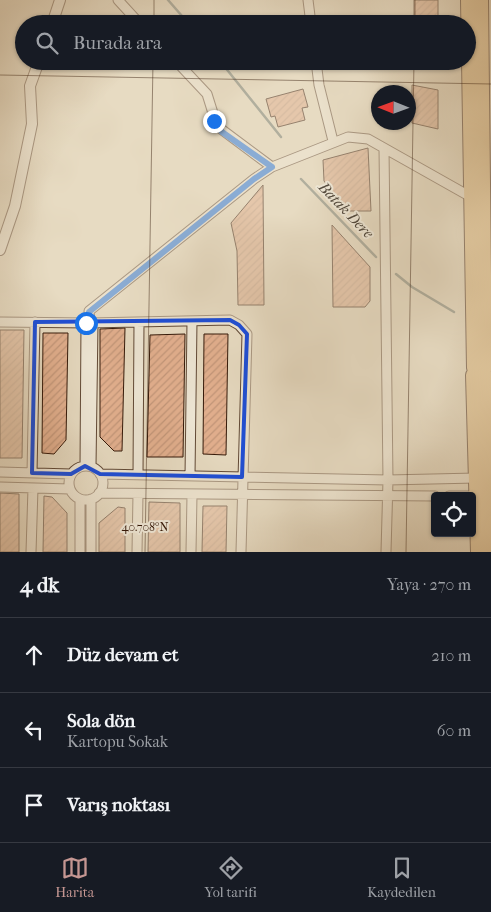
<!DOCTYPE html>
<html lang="tr">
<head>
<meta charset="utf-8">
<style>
	body { margin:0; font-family:"IM FELL French Canon",serif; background:#20242c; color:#f1f3f6 }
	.controls { position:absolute; right:15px; bottom:15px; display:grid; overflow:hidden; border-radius:5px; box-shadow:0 1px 4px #0004 }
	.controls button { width:45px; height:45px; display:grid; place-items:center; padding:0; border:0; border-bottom:1px solid #363941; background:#171b24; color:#f1f3f6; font:25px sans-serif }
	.compass { position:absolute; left:371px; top:85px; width:45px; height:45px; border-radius:50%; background:#171b24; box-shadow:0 1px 4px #0004; rotate:271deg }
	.stop { position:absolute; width:15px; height:15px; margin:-11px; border:4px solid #1a73e8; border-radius:50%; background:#fff }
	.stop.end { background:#1a73e8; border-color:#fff; box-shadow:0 1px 5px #0008 }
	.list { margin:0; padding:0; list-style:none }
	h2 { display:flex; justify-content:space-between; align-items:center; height:65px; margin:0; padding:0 20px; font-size:21px }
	h2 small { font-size:16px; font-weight:400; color:#9ea1a6 }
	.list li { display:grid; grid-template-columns:32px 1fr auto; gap:15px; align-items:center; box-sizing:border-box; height:75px; padding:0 20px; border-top:1px solid #363941 }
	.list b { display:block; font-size:19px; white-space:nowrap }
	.list p { margin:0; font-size:16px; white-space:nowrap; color:#9ea1a6 }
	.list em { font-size:16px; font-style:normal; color:#9ea1a6 }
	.icon { flex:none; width:28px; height:28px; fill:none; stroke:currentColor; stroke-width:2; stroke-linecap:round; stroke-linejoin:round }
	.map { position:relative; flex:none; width:491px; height:552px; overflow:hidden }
	.search { position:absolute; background:#171b24; box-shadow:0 1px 4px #0004; left:15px; right:15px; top:15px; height:55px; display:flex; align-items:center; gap:12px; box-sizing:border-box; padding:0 18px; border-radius:28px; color:#9ea1a6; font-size:19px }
	.sheet { height:290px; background:#171b24 }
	nav { display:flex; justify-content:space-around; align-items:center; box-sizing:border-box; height:70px; border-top:1px solid #363941; background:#171b24; font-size:14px; color:#9ea1a6 }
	nav a { display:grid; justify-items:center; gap:2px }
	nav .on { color:#c59692 }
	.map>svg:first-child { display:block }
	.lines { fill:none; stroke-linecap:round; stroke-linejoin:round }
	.stream { stroke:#6f7a71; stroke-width:2.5 }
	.building { fill:url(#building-hatch); stroke:#341808 }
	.minor-casing { stroke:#614936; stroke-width:11 }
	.tertiary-casing { stroke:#614936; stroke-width:12 }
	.trunk-casing { stroke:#341808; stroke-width:16 }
	.minor { stroke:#efe8d7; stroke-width:9 }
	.tertiary { stroke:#efe8d7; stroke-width:10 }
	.trunk { stroke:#e4be81; stroke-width:14 }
	.route { stroke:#1a73e8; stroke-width:6 }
	.marked { fill:none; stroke:#1d4ed8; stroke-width:4; stroke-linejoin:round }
	.ticks { fill:none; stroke:#341808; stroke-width:1; stroke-opacity:0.45 }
	.labels { text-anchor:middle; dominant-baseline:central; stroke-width:4; stroke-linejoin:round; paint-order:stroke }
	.water-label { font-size:15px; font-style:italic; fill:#52493d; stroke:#efe8d7 }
	.ticks-label { font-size:12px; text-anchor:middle; fill:#341808; stroke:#efe8d7; stroke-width:4; stroke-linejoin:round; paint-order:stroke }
</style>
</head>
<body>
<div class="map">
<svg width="491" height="552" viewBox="0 0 491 552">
	<defs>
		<pattern id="building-hatch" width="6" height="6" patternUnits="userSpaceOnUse" patternTransform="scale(1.25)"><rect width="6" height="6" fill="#e3b08f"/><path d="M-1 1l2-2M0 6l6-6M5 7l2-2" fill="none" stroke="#c3977a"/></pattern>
	</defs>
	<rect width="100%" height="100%" fill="#e7dbc2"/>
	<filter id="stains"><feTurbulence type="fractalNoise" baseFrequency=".004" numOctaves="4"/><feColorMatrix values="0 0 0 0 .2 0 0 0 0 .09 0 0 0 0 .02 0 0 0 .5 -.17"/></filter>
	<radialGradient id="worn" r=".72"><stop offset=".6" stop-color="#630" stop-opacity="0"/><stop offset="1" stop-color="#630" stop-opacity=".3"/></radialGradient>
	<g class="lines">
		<path class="stream" d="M168 0 189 24
			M220 61 281 137
			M301 179 376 257
			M396 274 412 287 454 312"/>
	</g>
	<path class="building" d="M414 0H438V24L414 19Z
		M412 85 438 90V129L412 123Z
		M303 89 308 107 302 108 305 120 278 127 275 116 271 117 266 99Z
		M368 148 371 211H347L324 181 323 160Z
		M263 185 264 305H238L237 251 231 223Z
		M332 225 370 267V301L365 307H333Z
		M125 328 122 451H114L100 437V329Z
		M0 330H24L22 458H0Z
		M43 333H68L66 440 54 454 42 453Z
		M185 334 183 457H147L150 335Z
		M204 334H228L226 455 203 454Z
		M0 493 19 494V552H0Z
		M44 496 52 497 67 513V552H43Z
		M149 502 180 503V552H148Z
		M203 506H227L226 552H202Z
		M118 507 125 508V552H99V523Z"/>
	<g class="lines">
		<defs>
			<path id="minor" d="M118 0 140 24
				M308 0 311 24
				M176 61 207 94 217 126 272 167
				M316 61 319 85 333 141
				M384 148 388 480 386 552
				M0 322 90 323 230 320 239 325 247 334 241 552
				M90 323 89 311 254 179 272 167 348 137 368 139 471 197
				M85 466 86 323
				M91 466 93 323
				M69 483a17 17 0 1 1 34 0a17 17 0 1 1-34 0Z
				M0 472 71 474
				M32 473 35 322
				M100 474 388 480 476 478
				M138 475 139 322
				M190 476 192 321
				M0 487 70 489
				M99 493 435 496
				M449 496H476
				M31 552 33 488
				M80 552V499
				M91 552V499
				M137 552 138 494
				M191 552 192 495"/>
			<path id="tertiary" d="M52 24 60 0
				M0 250 15 206 32 124 30 86 39 61"/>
			<path id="trunk" d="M468 0 474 368
				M481 0 485 367
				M473 375 478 552
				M485 375 488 552"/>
		</defs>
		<use href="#minor" class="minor-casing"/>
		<use href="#tertiary" class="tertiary-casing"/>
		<use href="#trunk" class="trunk-casing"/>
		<use href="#minor" class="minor"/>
		<use href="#tertiary" class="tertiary"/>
		<use href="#trunk" class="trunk"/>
	</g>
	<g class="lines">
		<path class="route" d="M86 323H90L89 312 254 179 272 167 222 132 214 121"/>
	</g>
	<path d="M0 0H491V552H0ZM230 320 239 325 247 334 242 477 100 474 85 466 71 474 32 473 35 322Z" fill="#e7dbc2" fill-opacity=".55" fill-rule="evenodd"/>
	<path class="marked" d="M230 320 239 325 247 334 242 477 100 474 85 466 71 474 32 473 35 322Z"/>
	<path class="ticks" d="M154 24V0M415 24V0M0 75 491 84M145 552 153 61M406 552 414 61"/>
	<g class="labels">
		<g class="water-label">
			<text transform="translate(346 210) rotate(46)">Batak Dere</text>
		</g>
	</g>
	<g class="ticks-label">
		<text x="145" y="531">40.708°N</text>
	</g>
	<rect width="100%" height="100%" filter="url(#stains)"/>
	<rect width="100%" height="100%" fill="url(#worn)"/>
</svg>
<div class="controls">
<button><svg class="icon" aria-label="locate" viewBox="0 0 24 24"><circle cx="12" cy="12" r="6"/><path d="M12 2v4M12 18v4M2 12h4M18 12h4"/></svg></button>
</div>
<svg class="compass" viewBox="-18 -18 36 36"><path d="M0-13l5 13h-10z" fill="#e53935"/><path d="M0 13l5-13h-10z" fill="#9ea1a6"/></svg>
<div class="stop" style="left:86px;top:323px"></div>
<div class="stop end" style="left:214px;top:121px"></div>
<div class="search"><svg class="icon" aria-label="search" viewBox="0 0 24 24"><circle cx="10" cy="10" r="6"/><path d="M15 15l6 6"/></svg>Burada ara</div>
</div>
<section class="sheet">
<h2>4 dk<small>Yaya · 270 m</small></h2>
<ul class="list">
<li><svg class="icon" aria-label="ahead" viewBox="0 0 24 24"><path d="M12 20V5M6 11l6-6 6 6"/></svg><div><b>Düz devam et</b></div><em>210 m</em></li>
<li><svg class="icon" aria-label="left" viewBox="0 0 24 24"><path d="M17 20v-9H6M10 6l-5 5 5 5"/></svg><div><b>Sola dön</b><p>Kartopu Sokak</p></div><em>60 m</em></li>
<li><svg class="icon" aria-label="arrive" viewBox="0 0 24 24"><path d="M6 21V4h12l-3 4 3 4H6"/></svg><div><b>Varış noktası</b></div></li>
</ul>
</section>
<nav>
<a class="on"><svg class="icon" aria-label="map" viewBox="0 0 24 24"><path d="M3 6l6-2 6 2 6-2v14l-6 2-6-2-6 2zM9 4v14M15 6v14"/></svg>Harita</a>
<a><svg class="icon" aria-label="directions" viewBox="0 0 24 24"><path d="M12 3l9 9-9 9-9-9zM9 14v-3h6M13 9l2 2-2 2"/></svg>Yol tarifi</a>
<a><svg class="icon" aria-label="saved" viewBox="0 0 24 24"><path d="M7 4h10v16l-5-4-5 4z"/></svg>Kaydedilen</a>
</nav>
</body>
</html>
